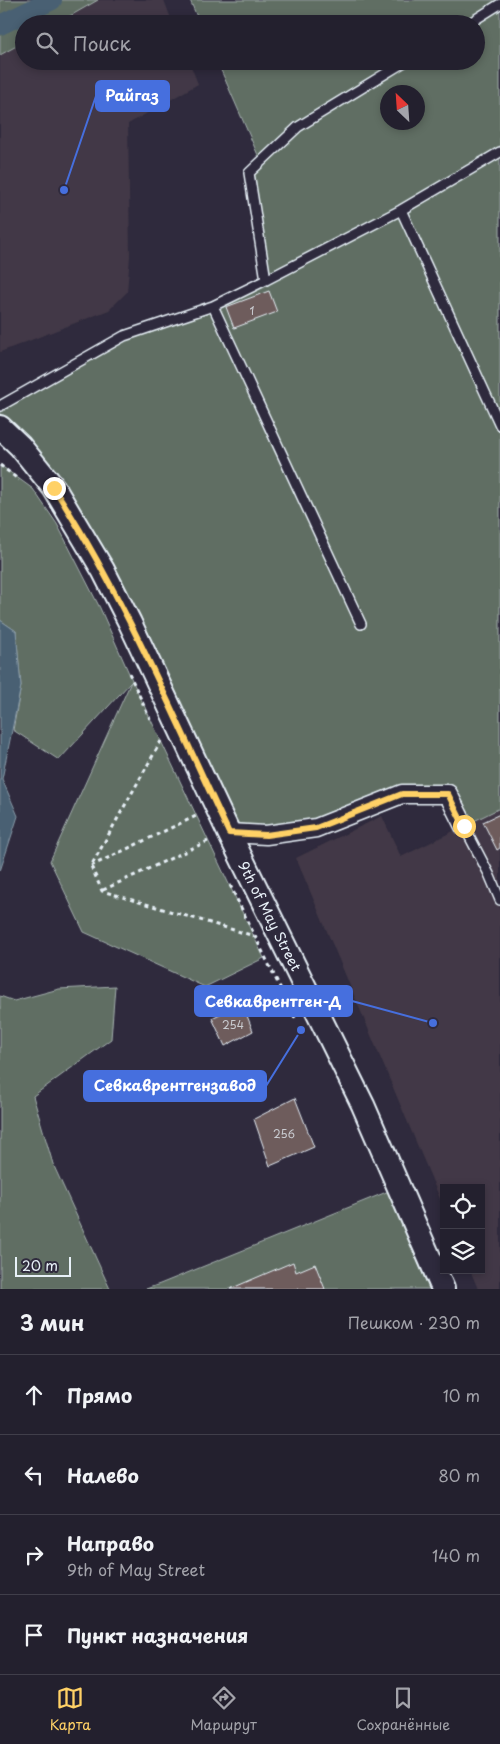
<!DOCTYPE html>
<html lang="ru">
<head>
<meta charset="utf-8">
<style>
	body { margin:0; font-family:"Playpen Sans",sans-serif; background:#2b2836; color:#f1f3f6 }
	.controls { position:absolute; right:15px; bottom:15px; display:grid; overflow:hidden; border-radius:0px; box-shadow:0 2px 8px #0003 }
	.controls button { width:45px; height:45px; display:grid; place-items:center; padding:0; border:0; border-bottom:1px solid #403e4a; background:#23202e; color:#f1f3f6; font:25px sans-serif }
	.compass { position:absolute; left:380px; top:85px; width:45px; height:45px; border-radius:50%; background:#23202e; box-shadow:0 2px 8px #0003; rotate:335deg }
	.scale { position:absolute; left:15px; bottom:12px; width:56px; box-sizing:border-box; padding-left:5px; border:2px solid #e8f1f8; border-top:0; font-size:14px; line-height:18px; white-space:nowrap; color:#e8f1f8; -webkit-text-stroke:4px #2f2a3d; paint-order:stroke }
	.stop { position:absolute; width:15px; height:15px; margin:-11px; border:4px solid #ffd166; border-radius:50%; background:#fff }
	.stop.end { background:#ffd166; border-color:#fff; box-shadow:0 1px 5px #0008 }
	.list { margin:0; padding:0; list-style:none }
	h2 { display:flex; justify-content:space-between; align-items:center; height:65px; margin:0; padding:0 20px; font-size:21px }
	h2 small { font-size:16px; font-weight:400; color:#a3a3aa }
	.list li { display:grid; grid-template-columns:32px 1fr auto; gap:15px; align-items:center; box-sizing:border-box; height:80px; padding:0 20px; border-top:1px solid #403e4a }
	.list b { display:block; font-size:19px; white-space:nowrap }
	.list p { margin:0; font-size:16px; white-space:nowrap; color:#a3a3aa }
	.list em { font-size:16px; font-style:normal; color:#a3a3aa }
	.icon { flex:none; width:28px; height:28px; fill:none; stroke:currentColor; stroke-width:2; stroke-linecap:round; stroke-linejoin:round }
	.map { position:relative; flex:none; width:500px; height:1289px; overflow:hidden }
	.search { position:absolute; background:#23202e; box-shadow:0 2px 8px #0003; left:15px; right:15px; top:15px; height:55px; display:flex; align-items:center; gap:12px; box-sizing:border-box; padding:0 18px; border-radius:28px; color:#a3a3aa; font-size:19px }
	.sheet { height:385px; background:#23202e }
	nav { display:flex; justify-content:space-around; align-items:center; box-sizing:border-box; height:70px; border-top:1px solid #403e4a; background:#23202e; font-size:14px; color:#a3a3aa }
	nav a { display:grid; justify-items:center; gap:2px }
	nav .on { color:#ffd166 }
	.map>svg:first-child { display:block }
	.built { fill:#423946 }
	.green { fill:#606e63; stroke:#a4b0ae; fill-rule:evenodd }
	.water { fill:#496173; stroke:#899ba8 }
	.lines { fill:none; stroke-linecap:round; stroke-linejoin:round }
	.canal { stroke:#496173; stroke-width:20 }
	.building { fill:#6e5b5c; stroke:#e8f1f8 }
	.service-casing { stroke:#e8f1f8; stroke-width:12 }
	.minor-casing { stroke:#e8f1f8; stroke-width:21 }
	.tertiary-casing { stroke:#e8f1f8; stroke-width:26 }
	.path { stroke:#e8f1f8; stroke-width:3; stroke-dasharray:4 4; stroke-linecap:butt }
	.service { stroke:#2f2a3d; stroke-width:9 }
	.minor { stroke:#2f2a3d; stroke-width:18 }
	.tertiary { stroke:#2f2a3d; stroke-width:22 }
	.route { stroke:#ffd166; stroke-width:6 }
	.labels { text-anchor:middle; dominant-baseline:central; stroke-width:5; stroke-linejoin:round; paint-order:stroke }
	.number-label { font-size:11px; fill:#caccd1 }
	.street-label { font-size:14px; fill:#e8f1f8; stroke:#2f2a3d }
	.leader { fill:none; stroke:#466fde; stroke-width:2 }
	.callout-dot { fill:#466fde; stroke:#2f2a3d; stroke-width:2 }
	.callout { fill:#466fde; stroke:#466fde; stroke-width:2 }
	.callout-label { font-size:15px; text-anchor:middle; font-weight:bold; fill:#fff }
</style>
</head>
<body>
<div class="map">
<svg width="500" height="1289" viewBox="0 0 500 1289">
	<rect width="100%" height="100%" fill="#2f2a3d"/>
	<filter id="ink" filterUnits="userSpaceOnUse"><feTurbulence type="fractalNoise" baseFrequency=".02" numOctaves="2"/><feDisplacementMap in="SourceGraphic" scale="10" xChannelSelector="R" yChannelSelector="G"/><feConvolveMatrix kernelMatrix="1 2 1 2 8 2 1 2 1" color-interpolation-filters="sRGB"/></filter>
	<g filter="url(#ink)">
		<path class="built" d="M98 0H164L173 24H56Z
			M24 42V61H189L198 84 128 124 130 256 127 292 109 310 0 352V55Z
			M500 808V1289H478L470 1270H481V1188H444V1208L296 858 382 816 401 857Z"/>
		<path class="green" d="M0 0H98L56 24H24V42L0 55Z
			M190 0H500V808L464 826 448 794H402L316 828 229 833 103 570 0 427V406L124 336 213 306 266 279 249 173 261 162 217 61H476V24H200ZM388 92H418V122H388Z
			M0 465 33 489 57 524 100 608 132 680 264 958 205 987 84 932 50 861 131 682 59 760 13 730 21 686 16 631 0 620Z
			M115 986 111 1039 33 1096 53 1164 110 1289H0V996L14 1001 59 989Z
			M389 1191 429 1289H146L160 1284Z"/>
		<path class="water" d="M0 620 16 631 21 686 2 779 18 816 0 871Z"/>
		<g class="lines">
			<path class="canal" d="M0 25 52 0"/>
		</g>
		<path class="building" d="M269 291 277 312 234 328 226 307Z
			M500 814V848L497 850 483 822Z
			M242 1003 253 1031 225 1046 212 1018Z
			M295 1098 314 1147 270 1166 254 1119Z
			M293 1262 296 1272 315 1264 325 1289H230Z"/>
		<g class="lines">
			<defs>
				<path id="service" d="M468 24 500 4
					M500 152 401 210 500 425
					M266 280 401 210
					M213 306 361 624
					M0 406 124 336 213 306 266 280 249 173 298 127 406 61
					M464 826 489 874 500 900"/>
				<path id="minor" d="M229 833 266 835 316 828 402 794H448L464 826"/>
				<path id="tertiary" d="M0 427 20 446 54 488 103 570 130 623 229 833 363 1105 443 1289"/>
			</defs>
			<use href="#service" class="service-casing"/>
			<use href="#minor" class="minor-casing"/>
			<use href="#tertiary" class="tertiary-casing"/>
			<path class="path" d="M0 465 19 480
				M129 673 150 719
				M161 741 91 866 102 891 254 936
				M91 866 196 816
				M230 885 295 1018
				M103 890 208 841"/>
			<use href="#service" class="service"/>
			<use href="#minor" class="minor"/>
			<use href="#tertiary" class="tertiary"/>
		</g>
	</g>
	<g class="lines" filter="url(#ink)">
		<path class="route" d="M54 488C124 597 174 716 229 833L266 835 316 828 402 794H448L464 826"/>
	</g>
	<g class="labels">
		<g class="number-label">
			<text x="252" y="310">1</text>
			<text x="233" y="1024">254</text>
			<text x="284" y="1133">256</text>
		</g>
		<g class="street-label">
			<text transform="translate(270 916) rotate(63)">9th of May Street</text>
		</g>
	</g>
	<path class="leader" d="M64 190L96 96M433 1023L352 1001M301 1030L266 1086"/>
	<g class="callout-dot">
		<circle cx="64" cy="190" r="5"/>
		<circle cx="433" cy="1023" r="5"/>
		<circle cx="301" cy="1030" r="5"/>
	</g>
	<g class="callout">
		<rect x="96" y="81" width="73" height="30" rx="5"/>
		<rect x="195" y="986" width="157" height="30" rx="5"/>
		<rect x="84" y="1071" width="182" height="30" rx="5"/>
	</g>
	<g class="callout-label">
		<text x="132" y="101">Райгаз</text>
		<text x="273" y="1007">Севкаврентген-Д</text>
		<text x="175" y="1091">Севкаврентгензавод</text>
	</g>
</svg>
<div class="controls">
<button><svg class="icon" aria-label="locate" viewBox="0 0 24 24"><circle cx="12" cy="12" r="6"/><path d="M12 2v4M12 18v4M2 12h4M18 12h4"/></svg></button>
<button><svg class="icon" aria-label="layers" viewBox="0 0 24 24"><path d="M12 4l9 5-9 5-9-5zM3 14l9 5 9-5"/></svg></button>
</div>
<svg class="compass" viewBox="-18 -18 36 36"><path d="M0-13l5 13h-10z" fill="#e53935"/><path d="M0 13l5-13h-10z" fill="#a3a3aa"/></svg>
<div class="scale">20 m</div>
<div class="stop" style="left:464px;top:826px"></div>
<div class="stop end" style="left:54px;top:488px"></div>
<div class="search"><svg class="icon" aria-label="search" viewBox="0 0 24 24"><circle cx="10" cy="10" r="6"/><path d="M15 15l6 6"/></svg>Поиск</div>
</div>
<section class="sheet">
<h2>3 мин<small>Пешком · 230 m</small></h2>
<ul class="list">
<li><svg class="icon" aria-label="ahead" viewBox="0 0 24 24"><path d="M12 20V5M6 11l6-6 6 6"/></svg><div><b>Прямо</b></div><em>10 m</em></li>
<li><svg class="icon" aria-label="left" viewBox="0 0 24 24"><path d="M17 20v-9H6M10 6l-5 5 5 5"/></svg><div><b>Налево</b></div><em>80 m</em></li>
<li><svg class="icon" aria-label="right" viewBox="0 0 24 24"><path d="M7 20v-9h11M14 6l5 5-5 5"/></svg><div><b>Направо</b><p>9th of May Street</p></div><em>140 m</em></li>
<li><svg class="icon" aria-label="arrive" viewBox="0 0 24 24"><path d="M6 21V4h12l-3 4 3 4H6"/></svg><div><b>Пункт назначения</b></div></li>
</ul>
</section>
<nav>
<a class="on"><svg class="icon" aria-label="map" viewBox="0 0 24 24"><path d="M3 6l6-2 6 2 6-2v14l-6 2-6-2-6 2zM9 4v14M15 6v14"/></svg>Карта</a>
<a><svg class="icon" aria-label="directions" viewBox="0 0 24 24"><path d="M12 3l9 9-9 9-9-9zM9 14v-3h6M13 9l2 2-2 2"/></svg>Маршрут</a>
<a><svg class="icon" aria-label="saved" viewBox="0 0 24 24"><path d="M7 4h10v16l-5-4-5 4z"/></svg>Сохранённые</a>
</nav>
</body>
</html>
